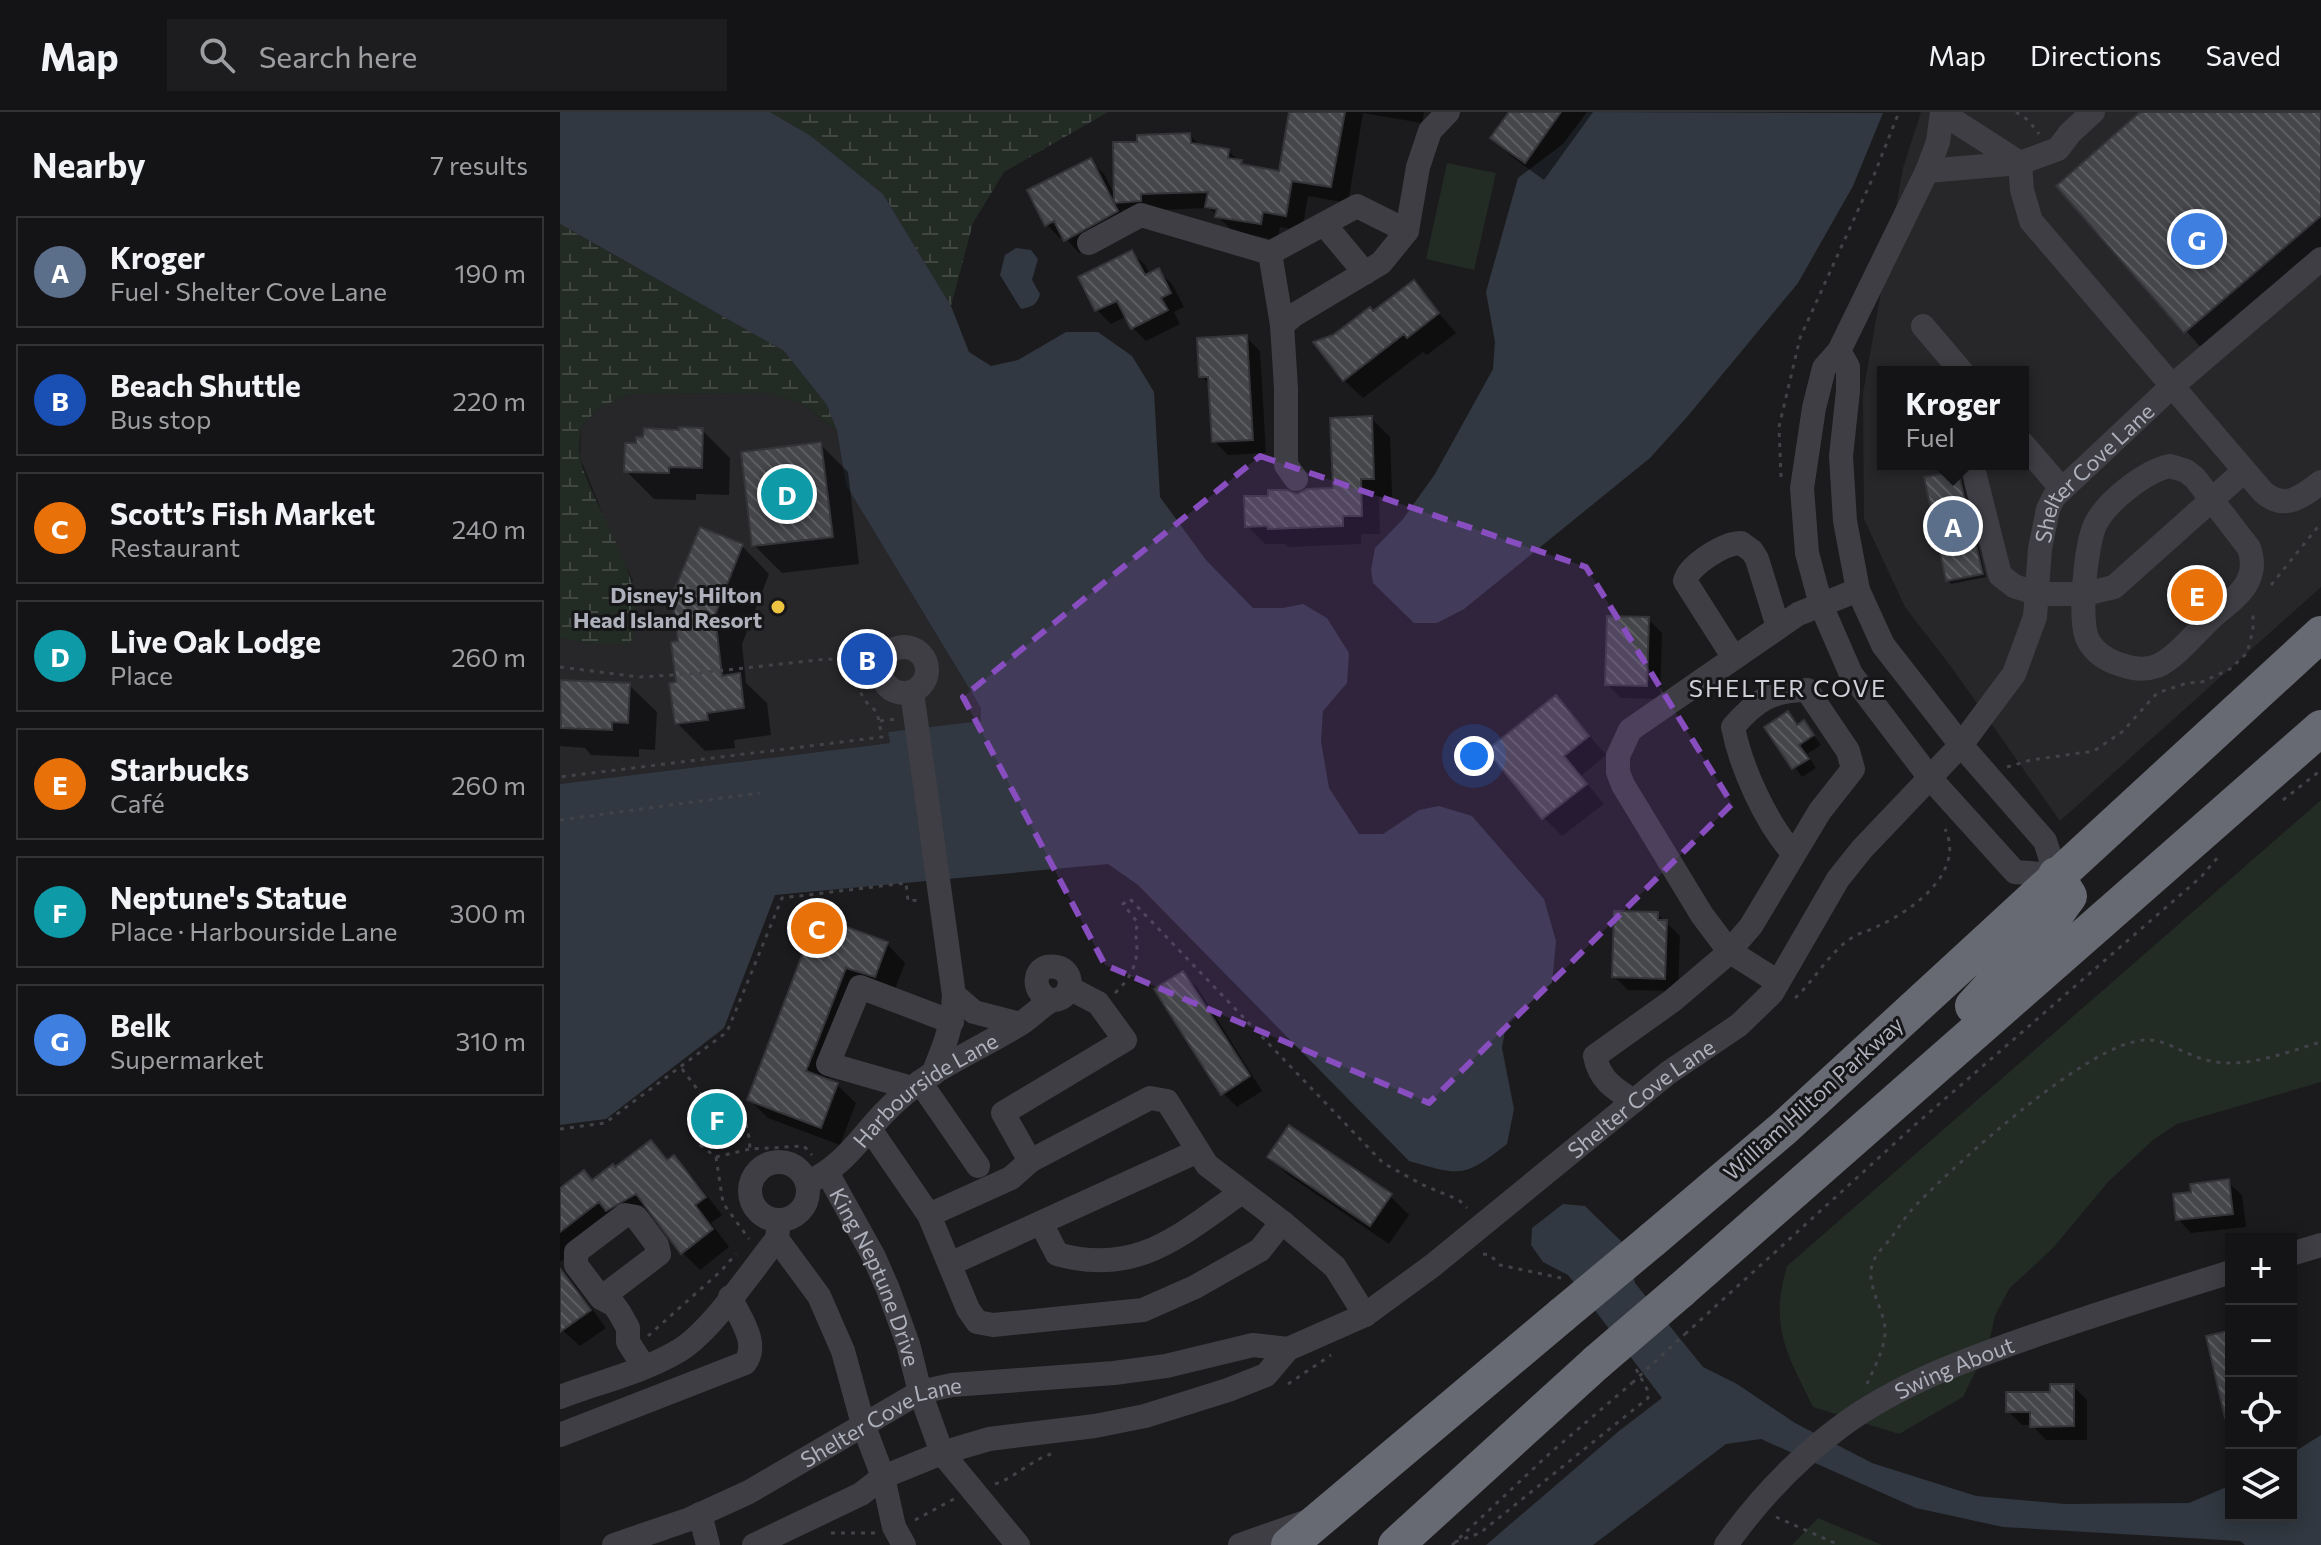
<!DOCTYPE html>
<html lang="en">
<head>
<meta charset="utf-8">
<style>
	body { margin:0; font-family:Commissioner,sans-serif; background:#1d1d1f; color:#f1f3f6 }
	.controls { position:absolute; right:24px; bottom:24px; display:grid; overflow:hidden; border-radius:0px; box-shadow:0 4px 20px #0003 }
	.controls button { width:72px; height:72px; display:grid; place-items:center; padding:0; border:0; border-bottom:2px solid #333335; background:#141416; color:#f1f3f6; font:40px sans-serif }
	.you { position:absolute; left:914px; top:644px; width:28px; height:28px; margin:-20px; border:6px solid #fff; border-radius:50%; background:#1a73e8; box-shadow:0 0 0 12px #1a73e833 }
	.badge { display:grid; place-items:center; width:52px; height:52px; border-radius:50%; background:#edc342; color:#fff; font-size:26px; font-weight:700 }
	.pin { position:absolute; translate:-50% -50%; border:4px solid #fff; box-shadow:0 2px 8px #0006 }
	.popup { position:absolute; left:1317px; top:254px; width:152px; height:104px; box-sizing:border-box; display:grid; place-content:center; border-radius:0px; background:#141416; filter:drop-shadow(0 2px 6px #0005); font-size:26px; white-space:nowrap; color:#9d9ea1 }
	.popup b { font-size:30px; color:#f1f3f6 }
	.popup::after { content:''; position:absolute; left:50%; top:100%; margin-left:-16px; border:16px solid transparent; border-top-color:#141416 }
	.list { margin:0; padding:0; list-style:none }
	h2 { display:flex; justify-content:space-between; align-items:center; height:104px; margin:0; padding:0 32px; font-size:34px }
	h2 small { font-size:26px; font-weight:400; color:#9d9ea1 }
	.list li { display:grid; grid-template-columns:52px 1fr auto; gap:24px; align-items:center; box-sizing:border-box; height:112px; margin:0 16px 16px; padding:0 16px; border:2px solid #333335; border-radius:0px }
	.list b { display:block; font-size:30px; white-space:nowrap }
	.list p { margin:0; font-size:26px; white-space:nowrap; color:#9d9ea1 }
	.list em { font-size:26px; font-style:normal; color:#9d9ea1 }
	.icon { flex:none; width:44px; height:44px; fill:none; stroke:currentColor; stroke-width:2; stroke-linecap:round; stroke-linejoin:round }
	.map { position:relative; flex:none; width:1761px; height:1433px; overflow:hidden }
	header { display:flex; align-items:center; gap:48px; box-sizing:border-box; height:112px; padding:0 40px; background:#141416; border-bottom:2px solid #333335 }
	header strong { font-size:38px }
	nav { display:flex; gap:44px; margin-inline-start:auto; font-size:28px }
	.search { width:560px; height:72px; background:#1d1d1f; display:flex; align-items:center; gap:20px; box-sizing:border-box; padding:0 28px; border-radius:0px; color:#9d9ea1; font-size:30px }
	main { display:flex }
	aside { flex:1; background:#141416 }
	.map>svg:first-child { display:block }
	.built { fill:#27272a; fill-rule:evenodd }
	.grass { fill:#222b24 }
	.wetland { fill:url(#wetland-marsh) }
	.water { fill:#313841 }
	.shadow { fill:#0007 }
	.building { fill:url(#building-back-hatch); stroke:#353539; stroke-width:2 }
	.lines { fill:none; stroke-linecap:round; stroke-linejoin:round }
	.path { stroke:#424349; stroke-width:3; stroke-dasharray:4 6; stroke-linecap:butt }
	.minor { stroke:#3e3e44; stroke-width:24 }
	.highway { stroke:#686a73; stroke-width:36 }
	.path-bridge { stroke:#424349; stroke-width:3; stroke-dasharray:4 6; stroke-linecap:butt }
	.highway-bridge { stroke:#686a73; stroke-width:36 }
	.marked { fill:#884dbe; fill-opacity:0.2; stroke:#884dbe; stroke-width:6; stroke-dasharray:16 10; stroke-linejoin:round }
	.poi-dot { fill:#edc342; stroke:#161618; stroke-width:3 }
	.labels { text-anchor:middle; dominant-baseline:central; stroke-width:6; stroke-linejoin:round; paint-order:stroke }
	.street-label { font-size:22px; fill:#aeb1bc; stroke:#161618 }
	.poi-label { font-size:22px; font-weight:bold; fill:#aeb1bc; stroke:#161618; text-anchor:end }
	.neighbourhood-label { font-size:24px; letter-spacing:2px; fill:#cfd0d8; stroke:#161618 }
</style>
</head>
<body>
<header>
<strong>Map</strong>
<div class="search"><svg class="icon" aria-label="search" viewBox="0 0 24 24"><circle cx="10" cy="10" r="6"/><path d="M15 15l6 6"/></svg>Search here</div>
<nav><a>Map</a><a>Directions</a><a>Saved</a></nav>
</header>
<main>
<aside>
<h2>Nearby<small>7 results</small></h2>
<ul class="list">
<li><span class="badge" style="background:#5c6f8a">A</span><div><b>Kroger</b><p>Fuel · Shelter Cove Lane</p></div><em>190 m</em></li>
<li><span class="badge" style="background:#1a4fb4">B</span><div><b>Beach Shuttle</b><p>Bus stop</p></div><em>220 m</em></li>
<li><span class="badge" style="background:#e8710a">C</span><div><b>Scott’s Fish Market</b><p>Restaurant</p></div><em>240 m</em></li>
<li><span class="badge" style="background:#0f9aa8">D</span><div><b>Live Oak Lodge</b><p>Place</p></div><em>260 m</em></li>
<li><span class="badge" style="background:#e8710a">E</span><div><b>Starbucks</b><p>Café</p></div><em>260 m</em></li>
<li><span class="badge" style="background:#0f9aa8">F</span><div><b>Neptune's Statue</b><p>Place · Harbourside Lane</p></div><em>300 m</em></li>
<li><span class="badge" style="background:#3f7fe0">G</span><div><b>Belk</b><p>Supermarket</p></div><em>310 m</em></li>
</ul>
</aside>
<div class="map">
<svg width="1761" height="1433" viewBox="0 0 1761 1433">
	<defs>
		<pattern id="wetland-marsh" width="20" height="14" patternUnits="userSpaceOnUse" patternTransform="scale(2)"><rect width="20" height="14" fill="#222b24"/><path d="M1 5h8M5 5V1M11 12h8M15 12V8" fill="none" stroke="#404742"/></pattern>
		<pattern id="building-back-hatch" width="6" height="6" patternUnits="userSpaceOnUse" patternTransform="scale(2)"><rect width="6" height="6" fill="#45464a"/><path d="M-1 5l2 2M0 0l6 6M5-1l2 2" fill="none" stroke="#5d5e62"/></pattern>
	</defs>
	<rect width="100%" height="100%" fill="#1b1b1d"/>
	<path class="built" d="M1361 0H1761V475L1500 709 1392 556 1345 495 1304 407 1303 281 1343 56ZM1323 260H1463V352H1323Z
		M207 281 242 292 277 319 286 373 421 596V610L329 620 330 631 0 672V526L34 532 73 469 50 420 20 345 21 315 40 295 71 282Z"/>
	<path class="grass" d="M887 51 936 61 914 158 866 147Z
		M1761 688V970L1617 1012 1593 1028 1549 1069 1494 1135 1449 1177 1435 1204 1428 1234 1403 1285 1339 1322 1253 1295C1227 1241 1209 1215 1227 1154Z
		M1258 1406 1322 1433H1232Z"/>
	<path class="wetland" d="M210 0H548L444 60 413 111 391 194 323 82 251 24Z
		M0 112 224 239 267 293 277 319 242 292 207 281 71 282 40 295 21 315C20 324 18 336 20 346 30 394 101 487 69 532H34L0 526Z"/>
	<path class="water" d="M0 0H210L251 24 323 82 391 194 409 240 431 254 458 248 506 220H538L572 244 594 280 600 385 646 448 693 496H723L743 492 767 506 789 541 787 571 763 599 761 629 769 676 799 722H823L859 698 879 694 912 704 984 787 996 829 992 871 946 912 942 936 954 997 947 1032C904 1066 901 1064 849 1049L578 773 548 752 215 783 164 916 46 1007 0 1013V672L330 631 328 620 421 609V596L286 373 277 319 267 293 224 239 0 112Z
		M1027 0 1323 1 1293 74 1238 171 1127 305 1090 346 904 497 877 511H854L813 471 811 458 815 436 843 407 875 362 933 257 935 230 926 180 958 66 1003 32Z
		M456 136 471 138 478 147 472 168 480 182C477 193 472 195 461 197L440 163 445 143Z
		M1003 1092 1025 1094 1066 1134 1075 1171 1143 1255 1177 1272 1235 1311 1312 1351 1416 1384 1505 1392 1629 1391 1671 1373V1403H1731V1342L1761 1323V1433H1685L1680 1429 1443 1415 1356 1396 1201 1327 1166 1332 1033 1433H926L1059 1319 1102 1286 1008 1163 983 1150 971 1133 972 1116Z"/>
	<path class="shadow" d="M731 0H864L862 11 803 1 788 91 748 84 742 119 720 115 717 128 674 120 649 96 597 98 573 106 562 96 570 113 519 141 504 124 500 126 486 112 530 48 544 62 556 86 579 32 630 23 640 34 668 39 686 55 720 61Z
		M951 0H1033L984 68 951 44 933 26Z
		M1583 0H1761V138L1644 239 1498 74Z
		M572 140 586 154 590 163 598 159 612 172 624 195 614 200 620 212 586 229 573 216 567 204 551 212 537 198Z
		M853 171 896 221 867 243 863 240 803 286 784 268 774 224 814 201Z
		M686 225 700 239 706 341 668 343 654 329 651 274 641 264Z
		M811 306 830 325 832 385H819L820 422H801V432L728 435 725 432H705L687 414 737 384 775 378Z
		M142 318 170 346 169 383 136 382V388L94 387 66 359Z
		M260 332 288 360 299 452 222 461 194 433Z
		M1398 361 1402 365 1426 465 1391 472 1387 468Z
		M182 434 209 462 182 532 186 571 207 591 211 623 174 628 175 636 145 639 117 611 120 530Z
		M1088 507 1102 521 1100 587 1061 586 1047 572Z
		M0 570 69 573 97 600 95 638 79 637V645L31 643 25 636 0 634Z
		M996 585 1046 643 1021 664 1044 692 1002 724 984 706 929 638Z
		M1228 601 1239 614 1244 611 1261 633 1247 642 1256 656 1242 665 1206 615Z
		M1097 802 1120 824 1118 879 1068 878 1054 864Z
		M259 806 327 832 345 851 333 882 305 874 268 969 277 973 296 991 280 1033 208 1006 189 987Z
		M623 862 637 875 702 979 677 995 663 981Z
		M91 1030 109 1049 114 1046 131 1063 162 1103 151 1111 169 1135 140 1158 122 1140 91 1099 65 1115 57 1107 0 1150V1072L4 1076 33 1070 55 1057Z
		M709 1044 830 1084 849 1103 829 1132 728 1063Z
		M1668 1070 1682 1083 1686 1115 1631 1121 1618 1107 1633 1082Z
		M0 1153 46 1216 20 1234 0 1216Z
		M1513 1274 1527 1288V1328H1486L1472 1313H1462L1448 1299Z"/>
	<path class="building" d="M729 0H785L771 75 732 69 726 104 703 100 701 112 655 105 657 97 645 95 648 80 581 82V89L554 91 553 30H577V23L630 21 631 31 669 37 668 46 682 48 681 52 719 59Z
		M949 0H1001L965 51 930 26Z
		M1580 0H1761V104L1624 221 1496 74Z
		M531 46 558 99 504 129 494 109 485 114 467 78Z
		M572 138 585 163 599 156 611 181 601 186 608 198 571 217 557 189 535 199 518 165Z
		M854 168 879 201 847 226 844 222 783 269 753 230 773 223 810 195 813 199Z
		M687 223 693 328 652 330 648 265H639L637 226Z
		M812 304 814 367H801L802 404H783V414L708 417 707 414 685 415 684 384H708V378H726L737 382 747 377 773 376 770 306Z
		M119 315 143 316 142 356 109 355V361L64 360 65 331H76V325H83L84 316 119 318Z
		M261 330 273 425 192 434 181 340Z
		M1398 359 1423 462 1386 469 1364 365Z
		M140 415 183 432 155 503 162 564 180 561 184 596 147 601 148 608 115 612 109 571 116 570 111 530 118 529 112 484Z
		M1047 504 1089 505 1087 574 1045 573Z
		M0 568 70 571 68 611 52 610V618L1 616Z
		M996 583 1029 624 1004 644 1027 672 982 707 927 638Z
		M1228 599 1237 613 1244 608 1254 623 1239 633 1249 647 1232 657 1204 615Z
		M1054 799 1098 800V808H1107L1105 867 1052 865Z
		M257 804 328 830 315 865 286 856 246 959 278 971 261 1016 187 988Z
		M623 859 690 964 661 983 594 877Z
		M729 1013 832 1082 810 1114 707 1045Z
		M91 1028 107 1048 114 1043 146 1085 135 1093 153 1117 121 1142 76 1082 46 1099 39 1090 0 1120V1076L24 1058 32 1068 53 1052 55 1055Z
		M1669 1067 1673 1102 1616 1108 1613 1082 1631 1080 1630 1072Z
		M0 1156 31 1198 0 1220Z
		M1668 1219 1671 1231V1306H1665L1646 1224Z
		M1490 1272H1514V1314L1470 1315V1300H1446V1280H1490Z"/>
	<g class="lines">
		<path class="path" d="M1456 0 1468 8 1479 22
			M1221 365 1219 315 1240 226 1314 63 1339 0
			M1711 473 1761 411
			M0 555 79 565 129 562 267 547 280 548 307 591 317 600 322 625 0 665
			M320 609 336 607
			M1447 655 1471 648 1534 639 1562 620 1597 581 1627 571 1642 570 1670 557 1687 541 1693 518V498
			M1723 688 1761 658
			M0 708 200 681
			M555 881C568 869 576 856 577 838 577 828 574 821 578 811L563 792 570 787 823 1051 863 1073 899 1088 907 1096
			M1235 886C1255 868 1267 843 1290 827 1298 821 1309 819 1318 814 1352 799 1406 760 1385 717
			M122 957 147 990C181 989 188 1006 190 1037L244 1034 252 1043
			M147 990 131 1012 140 1033 156 1045 190 1037
			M0 1017 45 1011 167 920 222 786 346 771 348 789 359 788
			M156 1045 163 1091 189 1127
			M923 1142 930 1143 940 1153 1001 1166
			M1125 1222 1356 1012 1641 765 1658 745
			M88 1224 161 1159 176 1142
			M728 1272 771 1243
			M1307 1272C1314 1256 1327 1233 1325 1215 1322 1193 1305 1172 1313 1150 1316 1142 1325 1133 1331 1126 1339 1115 1347 1102 1357 1092 1397 1051 1530 929 1586 928 1605 927 1624 942 1643 947 1682 959 1723 941 1761 930
			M435 1372C456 1365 470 1349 491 1342
			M1216 1405 1279 1433
			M355 1408 394 1387
			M271 1421H315
			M895 1430 920 1421 1088 1286V1279L1075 1255
			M892 1433 989 1342 1072 1271"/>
		<g class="minor">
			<path d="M1533 0 1510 21 1498 37 1460 51 1462 78 1471 109 1703 380C1724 399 1742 385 1761 370"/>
			<path d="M1382 1 1460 51"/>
			<path d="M1367 59 1460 51"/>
			<path d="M764 112 805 161"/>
			<path d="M529 131 581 103 710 141 722 213"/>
			<path d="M710 141 797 94 847 119"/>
			<path d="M1363 214 1402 260"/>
			<path d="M1279 239 1288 255V279L1281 344 1285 409 1298 478 1323 533 1401 633 1485 729 1496 763 1455 760 1370 666 1291 562 1261 493 1247 441 1242 376 1254 296 1264 256 1279 239 1367 59 1378 30 1382 0"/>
			<path d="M1463 332 1501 376"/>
			<path d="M1412 352 1440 463 1454 474 1478 482H1525L1554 475 1684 359"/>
			<path d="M1610 354 1626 359 1635 366 1689 436C1700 467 1679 483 1657 501 1640 515 1617 546 1597 554 1586 558 1573 557 1562 553 1548 549 1535 541 1528 528 1518 509 1526 433 1535 413 1546 390 1585 359 1610 354Z"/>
			<path d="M736 367 726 353V276L722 213 734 203 821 151 847 119 858 55 870 19 888 0"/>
			<circle cx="344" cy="558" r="23"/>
			<path d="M1174 546 1125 469C1129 453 1164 431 1181 431L1192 439 1197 447 1218 515"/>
			<path d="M352 580 394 883C393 913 384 935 373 962"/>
			<path d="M1218 870 1169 839 1142 803 1063 673 1058 660V644L1070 618 1238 502 1298 478"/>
			<path d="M394 883 414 900 460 912"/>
			<path d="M360 970 418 1054"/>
			<path d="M352 976 268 952 300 875 392 910"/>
			<path d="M1074 989C1054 977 1039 967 1035 944L1112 889 1165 844 1191 814 1260 699 1293 657 1288 639 1247 578C1212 578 1195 589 1173 615 1181 656 1206 711 1234 742"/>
			<path d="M310 1017 369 1103 451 1066 470 1049 443 1001 565 928 538 891 509 876"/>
			<circle cx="219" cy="1079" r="29"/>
			<path id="s1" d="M268 1062 314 1145 328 1177 348 1232 360 1280 382 1341 458 1433"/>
			<path id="s2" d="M247 1071C282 1055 297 1030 323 1002 338 986 356 972 375 960 403 943 432 929 460 912 470 906 479 896 489 890 494 887 500 889 505 883 514 874 510 857 496 855 474 850 469 879 490 888"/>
			<path d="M369 1103 408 1197 417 1210 433 1213 583 1198 635 1175 700 1138 722 1110 647 1053 607 989 590 986 470 1049"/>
			<path d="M722 1110 775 1155 805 1203"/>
			<path d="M481 1111 497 1142C577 1165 620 1123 682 1080"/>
			<path d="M217 1127 259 1184 283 1239 303 1312 323 1365 334 1415 344 1433"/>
			<path d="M1731 1142 1761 1133"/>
			<path d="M390 1152 638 1039"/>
			<path d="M41 1186 99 1142 97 1133 76 1105 65 1103 16 1140V1153L41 1186 54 1193 59 1200 68 1216V1230L84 1255"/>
			<path d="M0 1285C39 1270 84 1260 120 1238 152 1218 192 1158 217 1127L219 1108"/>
			<path d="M0 1323 185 1251C200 1231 179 1205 170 1185"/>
			<path d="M140 1402 148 1433"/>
			<path id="s3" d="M54 1433 130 1407 189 1380 360 1280 392 1273 554 1261 606 1254 693 1233 728 1237"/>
			<path id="s4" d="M194 1433 301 1382 323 1365 382 1341 429 1327 535 1314 585 1304 668 1278 706 1263 728 1237 805 1203 872 1154 1108 961 1179 913 1212 881 1278 767 1302 737 1401 633 1454 562 1475 505 1480 437 1488 397 1494 385 1611 275 1761 147"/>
			<path d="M680 1433 745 1410"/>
			<path id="s5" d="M1166 1433C1198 1388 1236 1348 1280 1315 1339 1271 1410 1246 1479 1222 1543 1200 1606 1180 1671 1160"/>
		</g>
		<path class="highway" d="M1413 894 1491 809 1509 784 1496 763
			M1092 1128 1224 1016 1761 522
			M1121 1178 1761 616
			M729 1433 1002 1203
			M836 1433 1037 1250"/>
		<path class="path-bridge" d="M1072 1271 1125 1222"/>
		<path class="highway-bridge" d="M1002 1203 1092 1128
			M1037 1250 1121 1178"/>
	</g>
	<path class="marked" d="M700 344 1026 455 1172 692 869 991 545 853 403 585Z"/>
	<circle class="poi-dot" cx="218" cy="495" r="8"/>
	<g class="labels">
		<g class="street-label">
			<text stroke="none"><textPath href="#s4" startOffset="1810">Shelter Cove Lane</textPath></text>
			<text stroke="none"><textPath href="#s2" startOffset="152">Harbourside Lane</textPath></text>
			<text transform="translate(1253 986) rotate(-42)">William Hilton Parkway</text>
			<text stroke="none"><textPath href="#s4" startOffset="1014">Shelter Cove Lane</textPath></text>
			<text stroke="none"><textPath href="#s1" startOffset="114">King Neptune Drive</textPath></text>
			<text stroke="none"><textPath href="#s5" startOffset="294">Swing About</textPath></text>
			<text stroke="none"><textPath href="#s3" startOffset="296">Shelter Cove Lane</textPath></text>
		</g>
		<g class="poi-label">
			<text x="202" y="482">Disney's Hilton<tspan x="202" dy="25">Head Island Resort</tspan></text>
		</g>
		<g class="neighbourhood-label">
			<text x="1228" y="575">SHELTER COVE</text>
		</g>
	</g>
</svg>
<div class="controls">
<button>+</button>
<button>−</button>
<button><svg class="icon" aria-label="locate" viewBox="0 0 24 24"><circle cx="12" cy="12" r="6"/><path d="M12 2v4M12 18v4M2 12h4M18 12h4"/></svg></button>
<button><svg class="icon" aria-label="layers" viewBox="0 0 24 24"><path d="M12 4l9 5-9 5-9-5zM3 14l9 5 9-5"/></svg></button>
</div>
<div class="you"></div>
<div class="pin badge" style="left:1393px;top:414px;background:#5c6f8a">A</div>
<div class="popup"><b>Kroger</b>Fuel</div>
<div class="pin badge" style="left:307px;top:547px;background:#1a4fb4">B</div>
<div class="pin badge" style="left:257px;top:816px;background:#e8710a">C</div>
<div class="pin badge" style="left:227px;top:382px;background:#0f9aa8">D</div>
<div class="pin badge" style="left:1637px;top:483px;background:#e8710a">E</div>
<div class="pin badge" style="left:157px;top:1007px;background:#0f9aa8">F</div>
<div class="pin badge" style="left:1637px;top:127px;background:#3f7fe0">G</div>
</div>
</main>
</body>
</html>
